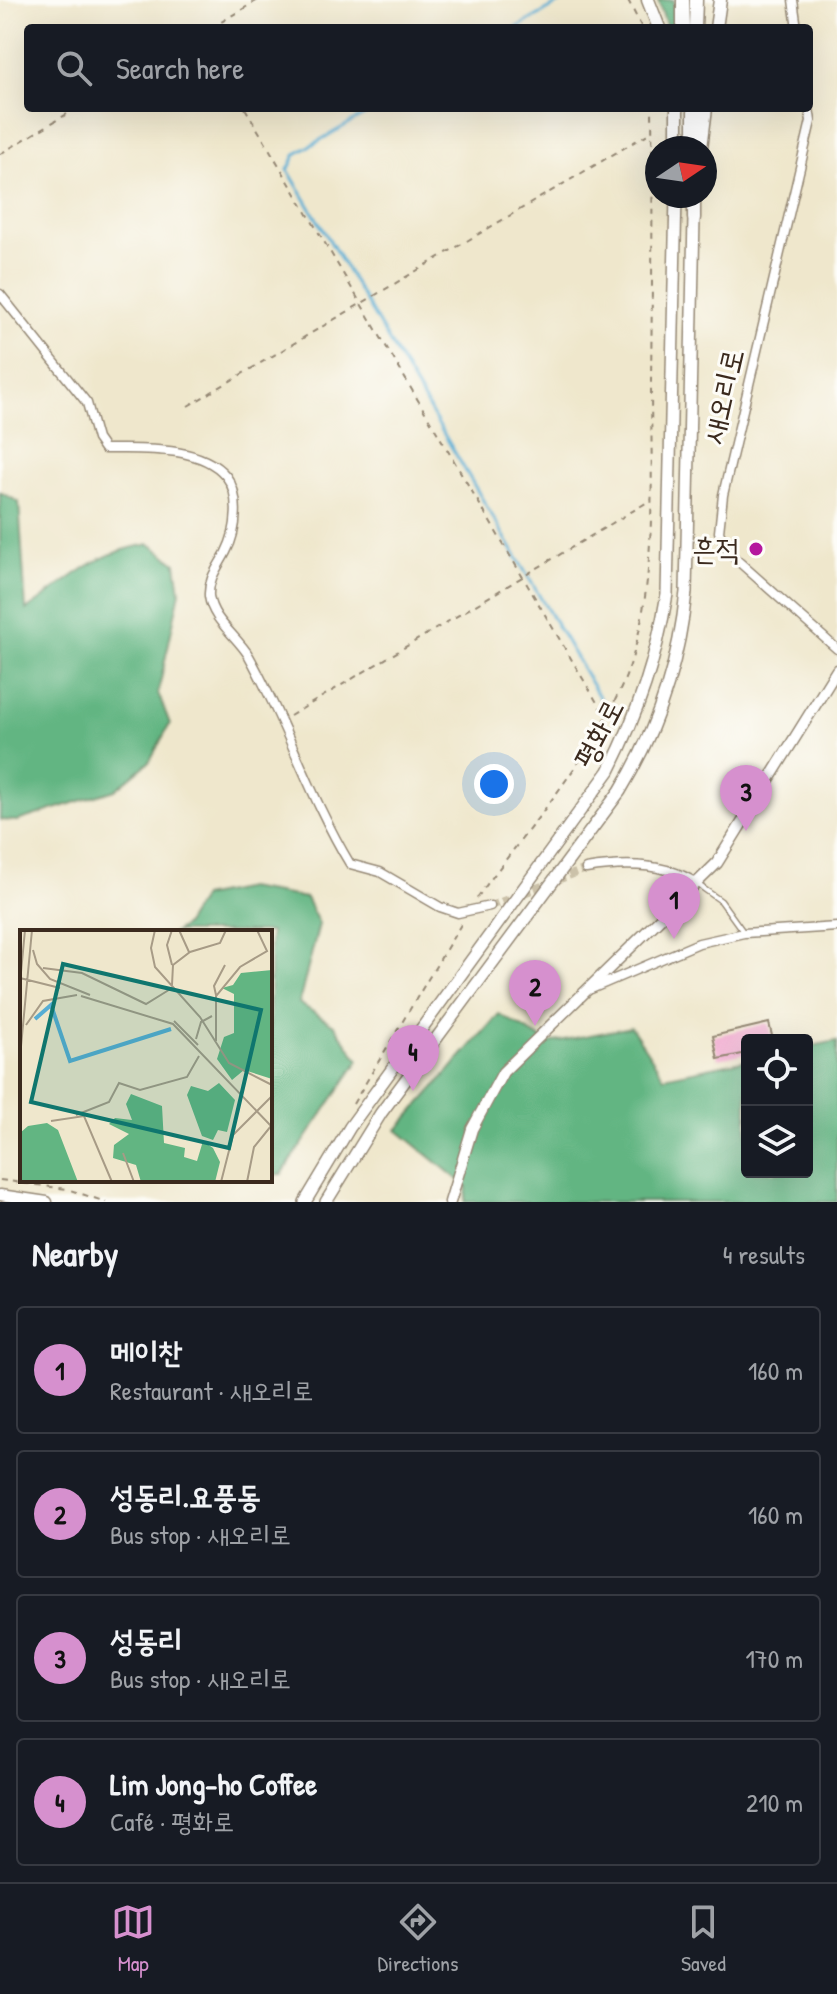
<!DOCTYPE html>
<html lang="en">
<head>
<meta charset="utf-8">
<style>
	body { margin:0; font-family:"Patrick Hand","Poor Story",sans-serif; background:#20242c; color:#f1f3f6 }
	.controls { position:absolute; right:24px; bottom:24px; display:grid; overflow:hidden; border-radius:8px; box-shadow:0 8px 32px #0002 }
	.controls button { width:72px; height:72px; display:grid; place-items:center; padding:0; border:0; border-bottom:2px solid #363941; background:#171b24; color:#f1f3f6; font:40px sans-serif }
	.compass { position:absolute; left:645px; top:136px; width:72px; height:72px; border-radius:50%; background:#171b24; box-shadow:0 8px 32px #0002; rotate:77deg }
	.you { position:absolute; left:494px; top:784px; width:28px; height:28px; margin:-20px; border:6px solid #fff; border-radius:50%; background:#1a73e8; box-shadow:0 0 0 12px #1a73e833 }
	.badge { display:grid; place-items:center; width:52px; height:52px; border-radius:50%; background:#d690ce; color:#111; font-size:26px; font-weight:700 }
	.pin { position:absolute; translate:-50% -66px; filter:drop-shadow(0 2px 4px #0008) }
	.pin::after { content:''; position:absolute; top:42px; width:28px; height:24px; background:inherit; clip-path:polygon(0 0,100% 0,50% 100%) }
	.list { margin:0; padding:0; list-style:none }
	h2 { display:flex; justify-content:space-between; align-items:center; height:104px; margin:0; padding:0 32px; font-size:34px }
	h2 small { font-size:26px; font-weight:400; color:#9ea1a6 }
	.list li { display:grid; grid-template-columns:52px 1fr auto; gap:24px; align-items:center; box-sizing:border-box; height:128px; margin:0 16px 16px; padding:0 16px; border:2px solid #363941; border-radius:8px }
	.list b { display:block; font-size:30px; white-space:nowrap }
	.list p { margin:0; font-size:26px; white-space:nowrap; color:#9ea1a6 }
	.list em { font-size:26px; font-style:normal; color:#9ea1a6 }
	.icon { flex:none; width:44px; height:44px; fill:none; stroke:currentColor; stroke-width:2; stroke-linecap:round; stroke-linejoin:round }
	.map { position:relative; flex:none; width:837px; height:1202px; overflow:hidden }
	.search { position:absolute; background:#171b24; box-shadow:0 8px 32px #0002; left:24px; right:24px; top:24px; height:88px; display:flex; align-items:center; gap:20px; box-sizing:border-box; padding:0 28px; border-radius:8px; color:#9ea1a6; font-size:30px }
	.sheet { height:680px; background:#171b24 }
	nav { display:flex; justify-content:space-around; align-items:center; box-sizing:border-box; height:112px; border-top:2px solid #363941; background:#171b24; font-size:22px; color:#9ea1a6 }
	nav a { display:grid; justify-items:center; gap:4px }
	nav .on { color:#d690ce }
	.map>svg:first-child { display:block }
	.forest { fill:#62b582; stroke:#4e7050; stroke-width:2 }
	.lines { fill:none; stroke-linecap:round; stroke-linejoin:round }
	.stream { stroke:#57add4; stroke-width:3 }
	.building { fill:#f0a3cc }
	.minor-tunnel { stroke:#cbc1a9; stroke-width:8; stroke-dasharray:8 4; stroke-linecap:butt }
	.service-casing { stroke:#958875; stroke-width:7 }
	.minor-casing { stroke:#958875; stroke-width:11 }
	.tertiary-casing { stroke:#958875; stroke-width:13 }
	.secondary-casing { stroke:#958875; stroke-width:14 }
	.trunk-casing { stroke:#958875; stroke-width:15 }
	.path { stroke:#958875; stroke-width:2; stroke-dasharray:6 6; stroke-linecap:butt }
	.service { stroke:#fff; stroke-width:4 }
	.minor { stroke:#fff; stroke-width:8 }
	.tertiary { stroke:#fff; stroke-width:10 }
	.secondary { stroke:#fff; stroke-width:11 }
	.trunk { stroke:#fff; stroke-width:12 }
	.poi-dot { fill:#b5179e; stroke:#fdfcf7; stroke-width:3 }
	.labels { text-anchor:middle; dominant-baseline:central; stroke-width:6; stroke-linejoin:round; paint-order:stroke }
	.street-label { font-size:30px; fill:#3b2a1e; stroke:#fdfcf7 }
	.poi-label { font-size:30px; fill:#3b2a1e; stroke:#fdfcf7; text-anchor:end }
	.inset-river { fill:none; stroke:#57add4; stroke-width:4 }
	.inset-road { fill:none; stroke:#a79b86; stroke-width:2 }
	.view { fill:#0f766e; fill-opacity:0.15; stroke:#0f766e; stroke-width:4 }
	.inset-edge { fill:none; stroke:#3b2a1e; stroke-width:4 }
</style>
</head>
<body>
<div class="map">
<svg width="837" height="1202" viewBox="0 0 837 1202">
	<rect width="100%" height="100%" fill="#fdfcf7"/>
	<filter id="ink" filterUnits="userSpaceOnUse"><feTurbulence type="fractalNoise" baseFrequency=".0125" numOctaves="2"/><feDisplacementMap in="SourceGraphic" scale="16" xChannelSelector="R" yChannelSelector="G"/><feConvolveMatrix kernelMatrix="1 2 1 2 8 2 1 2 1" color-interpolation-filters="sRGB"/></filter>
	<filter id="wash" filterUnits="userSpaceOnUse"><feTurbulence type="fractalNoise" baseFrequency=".006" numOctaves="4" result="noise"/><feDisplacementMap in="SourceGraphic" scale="32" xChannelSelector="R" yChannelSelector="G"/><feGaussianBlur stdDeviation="1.8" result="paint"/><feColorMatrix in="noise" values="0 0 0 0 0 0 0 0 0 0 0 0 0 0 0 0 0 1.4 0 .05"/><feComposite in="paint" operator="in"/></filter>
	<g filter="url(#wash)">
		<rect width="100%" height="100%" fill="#efe7cc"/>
		<path class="forest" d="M658 0H674L673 28H667Z
			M0 492 19 502 26 610C72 579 91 553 150 544L176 563 180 592 158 693 170 724 149 762 115 790 17 821 0 820Z
			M247 888 306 898 319 924 299 1003 334 1025 359 1060 282 1174 270 1175V932H175L184 926 202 897Z
			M499 1014 549 1043 631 1027 664 1077 747 1060V1172H807V1047L837 1041V1202H465L467 1187 397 1130Z"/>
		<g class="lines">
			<path class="stream" d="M516 28 565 0
				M376 108 296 154 288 170 605 707"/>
		</g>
		<g id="blocks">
			<path class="building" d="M769 1023 773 1040H747V1053L718 1059 713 1036Z"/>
		</g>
	</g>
	<g filter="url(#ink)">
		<use href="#blocks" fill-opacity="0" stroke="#958875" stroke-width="2"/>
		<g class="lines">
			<path class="minor-tunnel" d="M490 906 586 869"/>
			<defs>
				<path id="service" d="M697 884 721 901 744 933"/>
				<path id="minor" d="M793 0 797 28
					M809 108 811 121 723 495 719 532 729 553 837 649
					M0 294 87 403 97 439 104 449C140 449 201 445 226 476 241 495 237 531 226 552 219 566 208 578 209 596 212 620 237 636 249 656 287 724 310 798 350 864L380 872 440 907 458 913 490 906
					M586 869C623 863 666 862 697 884
					M591 989 699 943 744 933 837 927"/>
				<path id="tertiary" d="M0 1195 47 1202
					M450 1202 472 1129 503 1072 717 863 837 670"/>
				<path id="secondary" d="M305 1202 350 1127 609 771C639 711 656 660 667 594L676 196
					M326 1202 381 1113 620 791C657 730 679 663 686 592L694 218"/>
				<path id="trunk" d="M648 0 659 28
					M683 28V0
					M695 28 696 0
					M716 28 720 0
					M677 145V108
					M694 148V108
					M701 148 706 108
					M694 218V196"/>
			</defs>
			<use href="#service" class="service-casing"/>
			<use href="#minor" class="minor-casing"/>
			<use href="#tertiary" class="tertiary-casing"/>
			<use href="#secondary" class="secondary-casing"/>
			<use href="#trunk" class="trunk-casing"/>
			<path class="path" d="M628 0 642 28
				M211 28 258 0
				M245 108 605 716
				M0 154 77 108
				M188 406 651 132
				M290 716 651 500
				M477 898C527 829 584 767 621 688 659 605 651 472 651 382 652 290 653 199 652 108
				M353 1104 463 921
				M0 1180 67 1189 106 1202"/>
			<use href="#service" class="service"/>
			<use href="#minor" class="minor"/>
			<use href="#tertiary" class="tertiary"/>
			<use href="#secondary" class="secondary"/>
			<use href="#trunk" class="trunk"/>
		</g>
	</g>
	<circle class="poi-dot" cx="756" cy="549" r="8"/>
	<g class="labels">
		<g class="street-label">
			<text transform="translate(722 396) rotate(-77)">새오리로</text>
			<text transform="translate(598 733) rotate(-63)">평화로</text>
		</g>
		<g class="poi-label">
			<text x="740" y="549">흔적</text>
		</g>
	</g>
	<g transform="translate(20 930)">
		<rect width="252" height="252" fill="#efe7cc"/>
		<path d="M252 40V149L224 140 212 150 197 129 204 107 214 103V64L202 58 213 55 221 43ZM199 153 215 170 207 202 198 200 193 210 182 206 167 165 171 156 188 161ZM111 164 142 176 144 213 165 218 164 227 177 231 183 211 193 218 200 232 195 252H121L116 235 93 228 94 215 109 204 89 194 95 188 112 190 106 174ZM27 193 38 200 58 252H0V203L8 196Z" fill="#62b582"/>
		<path class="inset-river" d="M15 89 31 75 50 131 151 99"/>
		<path class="inset-road" d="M135 0 131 18 135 37 180 87 209 133 252 155M152 0 147 15 152 35M159 0 169 22M13 20 17 34 30 49 70 65M23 38 62 43 126 74 152 58M0 48 40 58M0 53 5 0M152 55 153 35 170 22 200 13 206 0M196 65 194 56 205 35M61 66 153 94 252 197M154 91 178 115M6 95 23 71 57 65M176 109 181 92 192 86M196 111V66L220 37 247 21 237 0M0 127 12 0M56 185 89 172 99 153 120 160 167 147 179 126M31 191 64 186 92 252M103 223 114 252M201 252 213 205 252 166M227 252 234 217 251 196"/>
		<path class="view" d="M43 34 241 80 209 218 11 172Z"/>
		<rect width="252" height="252" class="inset-edge"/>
	</g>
</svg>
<div class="controls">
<button><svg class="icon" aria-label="locate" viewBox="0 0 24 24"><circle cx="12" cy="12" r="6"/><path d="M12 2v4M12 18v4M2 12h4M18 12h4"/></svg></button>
<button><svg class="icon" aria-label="layers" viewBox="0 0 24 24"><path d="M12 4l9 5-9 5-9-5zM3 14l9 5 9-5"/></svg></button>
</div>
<svg class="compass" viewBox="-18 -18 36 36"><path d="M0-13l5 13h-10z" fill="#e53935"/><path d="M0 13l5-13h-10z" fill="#9ea1a6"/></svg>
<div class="you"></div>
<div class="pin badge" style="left:674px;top:939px">1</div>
<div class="pin badge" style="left:535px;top:1026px">2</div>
<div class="pin badge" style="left:746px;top:831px">3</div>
<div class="pin badge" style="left:413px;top:1091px">4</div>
<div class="search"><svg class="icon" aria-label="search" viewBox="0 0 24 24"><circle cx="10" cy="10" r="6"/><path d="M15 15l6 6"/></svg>Search here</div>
</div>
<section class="sheet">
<h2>Nearby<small>4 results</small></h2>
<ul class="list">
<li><span class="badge">1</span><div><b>메이찬</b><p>Restaurant · 새오리로</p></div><em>160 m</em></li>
<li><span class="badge">2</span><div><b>성동리.요풍동</b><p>Bus stop · 새오리로</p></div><em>160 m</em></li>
<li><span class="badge">3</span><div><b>성동리</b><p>Bus stop · 새오리로</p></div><em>170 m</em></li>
<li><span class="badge">4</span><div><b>Lim Jong-ho Coffee</b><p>Café · 평화로</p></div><em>210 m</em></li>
</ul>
</section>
<nav>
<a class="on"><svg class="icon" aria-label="map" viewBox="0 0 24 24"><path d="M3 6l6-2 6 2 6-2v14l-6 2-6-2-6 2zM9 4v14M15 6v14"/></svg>Map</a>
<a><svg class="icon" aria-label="directions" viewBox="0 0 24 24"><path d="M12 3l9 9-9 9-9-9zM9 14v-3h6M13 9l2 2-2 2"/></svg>Directions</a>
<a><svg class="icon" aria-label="saved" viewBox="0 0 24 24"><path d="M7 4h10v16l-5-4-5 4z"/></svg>Saved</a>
</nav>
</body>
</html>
